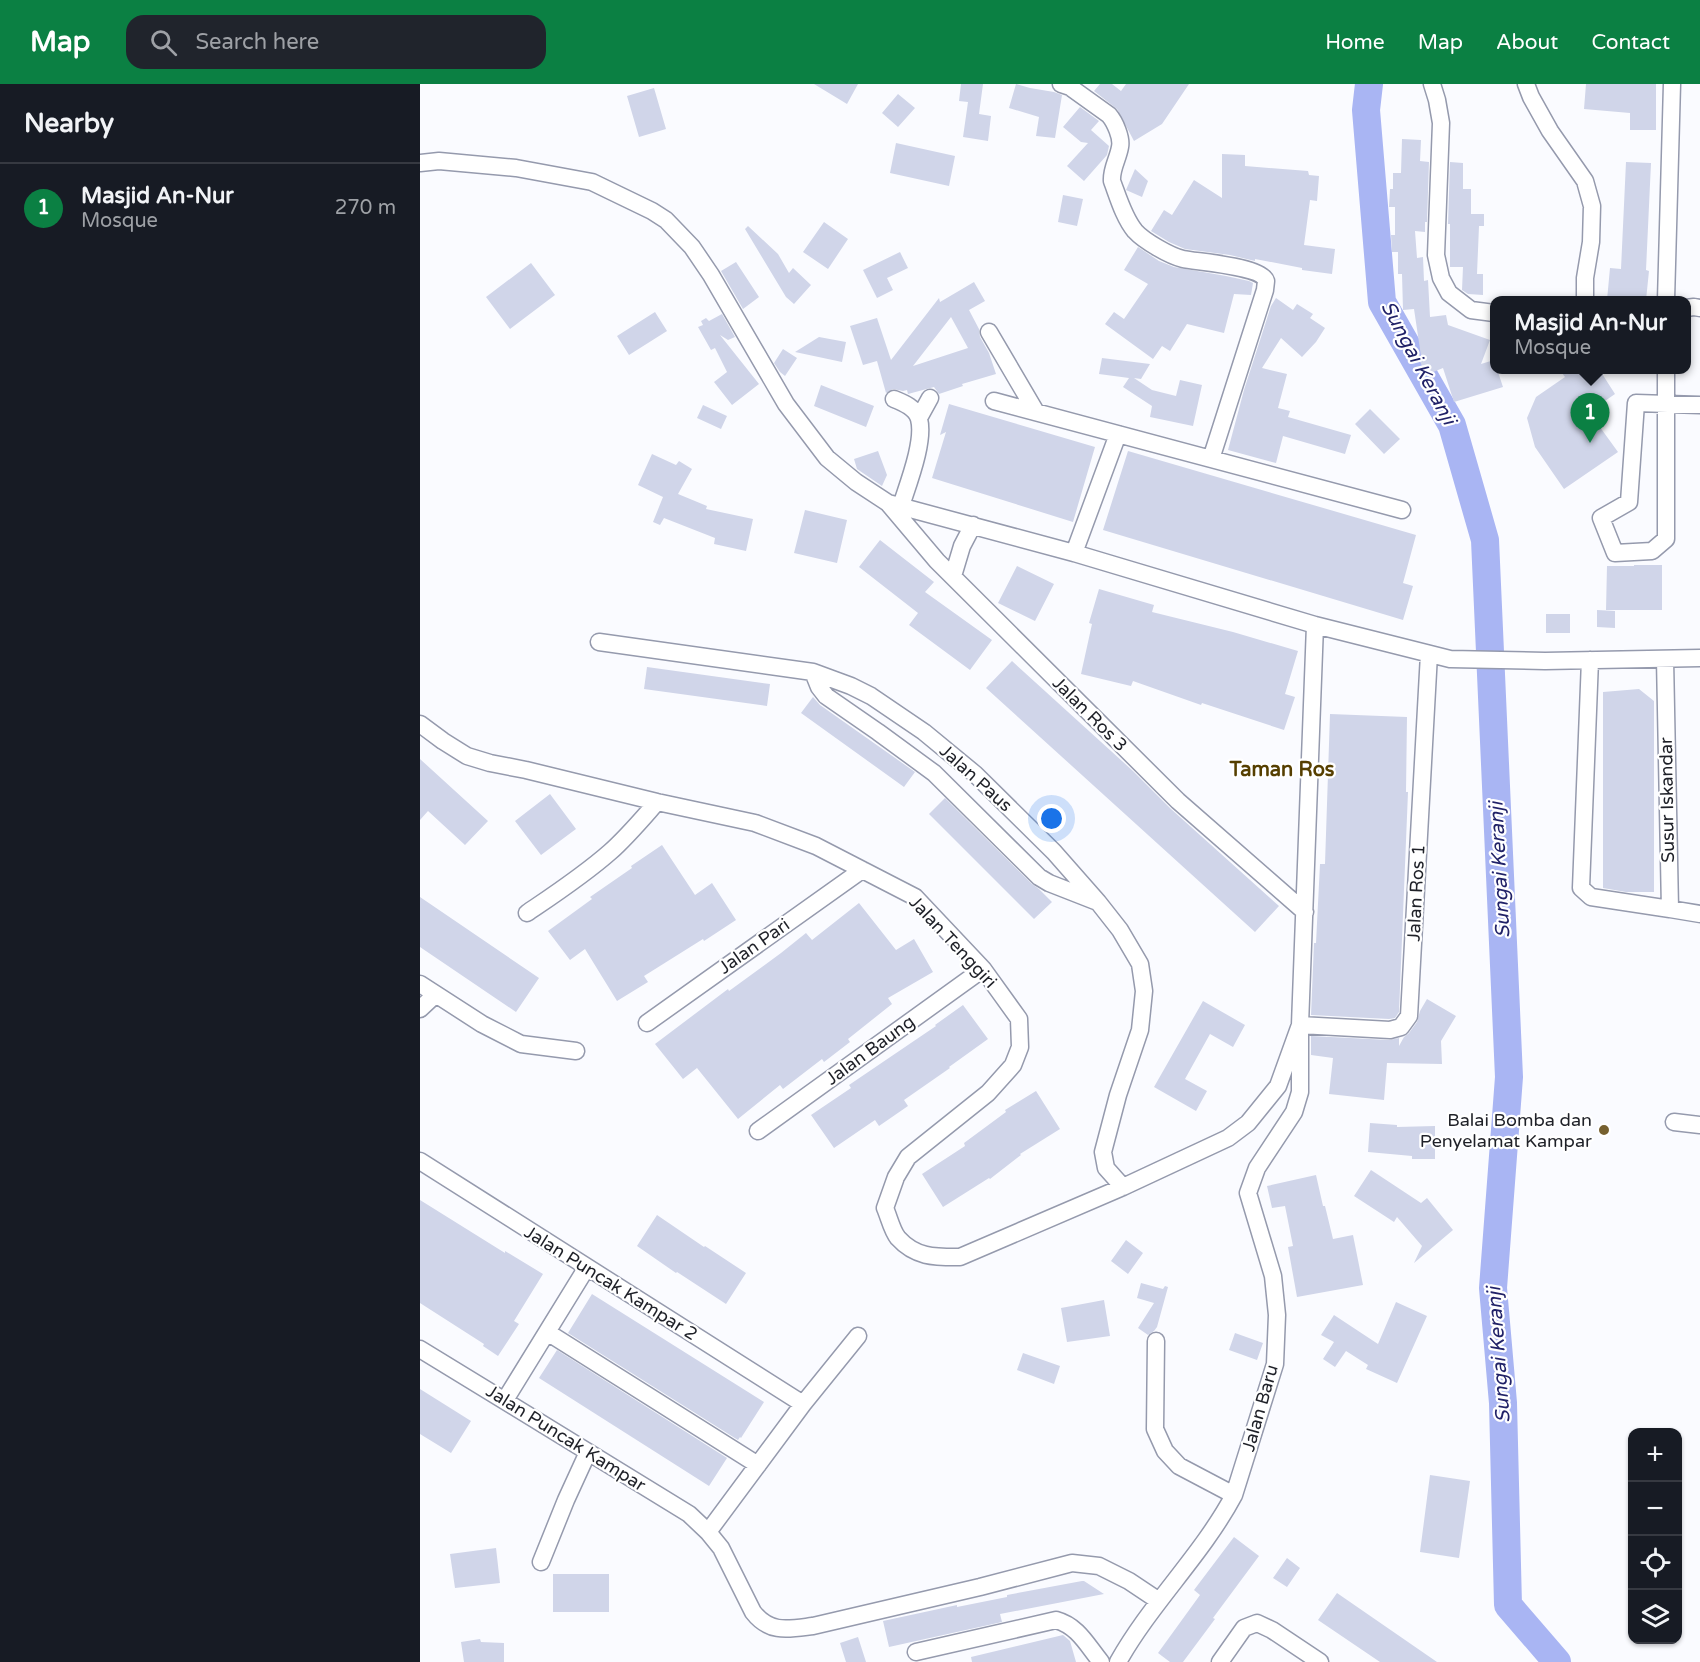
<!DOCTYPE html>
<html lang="en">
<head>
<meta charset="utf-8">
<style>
	body { margin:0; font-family:"Varela Round",sans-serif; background:#20242c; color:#f1f3f6 }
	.controls { position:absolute; right:18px; bottom:18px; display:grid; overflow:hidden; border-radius:12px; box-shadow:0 2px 4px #0004 }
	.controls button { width:54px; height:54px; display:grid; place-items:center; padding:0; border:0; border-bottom:2px solid #363941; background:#171b24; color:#f1f3f6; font:30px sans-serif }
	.you { position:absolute; left:632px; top:735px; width:21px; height:21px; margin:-15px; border:4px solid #fff; border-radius:50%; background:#1a73e8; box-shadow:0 0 0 9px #1a73e833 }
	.badge { display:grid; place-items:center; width:39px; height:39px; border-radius:50%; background:#0b8043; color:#fff; font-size:20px; font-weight:700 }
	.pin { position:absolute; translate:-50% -50px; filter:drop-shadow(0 2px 3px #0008) }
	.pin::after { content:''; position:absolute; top:32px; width:21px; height:18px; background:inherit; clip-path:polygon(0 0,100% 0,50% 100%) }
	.popup { position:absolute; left:1070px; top:212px; width:201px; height:78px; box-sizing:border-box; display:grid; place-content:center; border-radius:12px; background:#171b24; filter:drop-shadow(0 2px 4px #0005); font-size:20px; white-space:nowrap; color:#9ea1a6 }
	.popup b { font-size:22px; color:#f1f3f6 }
	.popup::after { content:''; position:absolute; left:50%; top:100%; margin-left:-12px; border:12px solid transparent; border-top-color:#171b24 }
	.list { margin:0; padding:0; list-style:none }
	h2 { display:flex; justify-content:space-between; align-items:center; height:78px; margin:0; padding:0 24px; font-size:26px }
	h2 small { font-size:20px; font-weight:400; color:#9ea1a6 }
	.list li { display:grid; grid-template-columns:39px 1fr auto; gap:18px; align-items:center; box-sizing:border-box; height:90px; padding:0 24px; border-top:2px solid #363941 }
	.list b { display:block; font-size:22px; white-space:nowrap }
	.list p { margin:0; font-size:20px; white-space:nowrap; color:#9ea1a6 }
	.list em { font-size:20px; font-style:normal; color:#9ea1a6 }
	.icon { flex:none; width:33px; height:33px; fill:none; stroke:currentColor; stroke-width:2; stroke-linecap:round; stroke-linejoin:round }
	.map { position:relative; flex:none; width:1280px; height:1578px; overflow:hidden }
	header { display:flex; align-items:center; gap:36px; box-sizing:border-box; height:84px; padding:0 30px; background:#0b8043; color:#fff }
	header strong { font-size:28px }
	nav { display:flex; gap:33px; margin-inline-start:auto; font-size:21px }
	.search { width:420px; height:54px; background:#20242c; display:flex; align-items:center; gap:15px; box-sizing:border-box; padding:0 21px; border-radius:18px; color:#9ea1a6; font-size:22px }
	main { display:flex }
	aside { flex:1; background:#171b24 }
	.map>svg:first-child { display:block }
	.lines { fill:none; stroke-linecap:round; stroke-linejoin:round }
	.river { stroke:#a9b5f3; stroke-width:28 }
	.building { fill:#d0d5e9; fill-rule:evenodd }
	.minor-casing { stroke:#959aad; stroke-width:19 }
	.minor { stroke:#fff; stroke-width:16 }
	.poi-dot { fill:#76602f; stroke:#fff; stroke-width:2 }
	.labels { text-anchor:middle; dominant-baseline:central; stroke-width:4.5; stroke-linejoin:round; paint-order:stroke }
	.street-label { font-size:18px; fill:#1f2128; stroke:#fff }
	.poi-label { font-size:18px; fill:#1f2128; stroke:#fff; text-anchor:end }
	.water-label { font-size:20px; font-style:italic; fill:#212268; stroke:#fff }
	.neighbourhood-label { font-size:20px; font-weight:bold; fill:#563f00; stroke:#fff }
</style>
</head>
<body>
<header>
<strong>Map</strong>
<div class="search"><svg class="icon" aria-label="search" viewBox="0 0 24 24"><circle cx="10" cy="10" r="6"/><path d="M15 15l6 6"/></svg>Search here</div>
<nav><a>Home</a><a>Map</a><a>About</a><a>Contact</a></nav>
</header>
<main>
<aside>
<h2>Nearby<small></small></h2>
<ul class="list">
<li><span class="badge">1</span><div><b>Masjid An-Nur</b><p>Mosque</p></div><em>270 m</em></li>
</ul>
</aside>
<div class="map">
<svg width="1280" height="1578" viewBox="0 0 1280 1578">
	<rect width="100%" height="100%" fill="#fafbff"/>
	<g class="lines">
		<path class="river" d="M949 0 946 26 962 218 1032 341 1065 456 1089 993 1073 1204 1083 1319 1088 1521 1137 1578"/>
	</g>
	<path class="building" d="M394 0H438L427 20Z
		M541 0H563L559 30 571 32 568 57 543 53 548 18 539 17Z
		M596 0 610 4 634 8 642 11 635 54 616 52 619 33 589 24Z
		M680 0H692L701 7 706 0H769L742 40 714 57 697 25 674 7Z
		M1166 0H1236V46H1210V29L1164 25Z
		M234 4 246 45 219 53 207 12Z
		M478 10 495 24 478 43 462 29Z
		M660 23 679 37 671 46 689 62 687 71 664 97 647 82 668 59 661 58 643 43Z
		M982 55 1001 56 1000 77 1009 78 1007 138H1005V148L995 147 997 174 1003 173 1004 197 1008 196 1010 233 1026 231 1028 241 1070 256 1061 280 1074 276V285H1077L1083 303 1034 318 1023 284 1006 291 998 273 1001 272 994 225 983 226 982 190H978V168H972L971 151H975V123H969L970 105H973V89H981Z
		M476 59 535 72 529 102 470 89Z
		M802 70 825 71V82L888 87 889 91 899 92 897 117 890 116 884 161 915 165 912 190 882 186V184L835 175V177L810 171 765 165 749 158 731 147 744 126 752 131 774 96 802 114Z
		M1030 78 1043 79V105H1051V130H1064V142H1059L1057 190H1063V211L1048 210 1042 206 1043 183H1030V140H1028Z
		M1206 78 1231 79 1226 186 1229 187 1226 216H1187L1190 184 1201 185Z
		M715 85 728 97 722 113 706 106Z
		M643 111 663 115 657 142 638 138Z
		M404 138 428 155 408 185 383 168Z
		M328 142 358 170 369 189 373 184 391 201 374 220 366 213 325 145Z
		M718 163 739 177 754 183 806 192 829 197 833 199 831 211 814 210 804 249 767 240 750 267 742 262 733 275 685 240 694 228 704 235 728 200 704 186Z
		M480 168 488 184 467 194 473 206 457 214 443 186Z
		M316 178 339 213 323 225 301 187Z
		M111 179 135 211 90 245 66 213Z
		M554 198 565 217 549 226 559 245 560 253 569 269 576 290 542 300 543 302 519 310 514 303 488 310 487 306 483 307 473 305 466 309 457 277 443 281 430 242 457 234 471 276 519 214 520 218ZM531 233 548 264 493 282Z
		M856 214 873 226 877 220 893 230 890 234 905 244 896 258 882 273 861 254 842 284 867 290 858 324 870 327 868 333 931 351 925 370 863 352 856 379 808 366 824 306 851 222Z
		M235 228 247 247 209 271 197 252Z
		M302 230 315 253 308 256 300 251 339 300 312 321 294 298 307 288 295 264 291 266 278 243 283 241 281 237 286 234 289 237Z
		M399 253 426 258 422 278 375 268Z
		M363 265 377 274 365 292 360 288 354 279Z
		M682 274 730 280 721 295 714 294 732 306 756 312 760 296 782 301 773 342 730 333 732 322 703 303 709 294 679 290Z
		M1139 285H1179L1195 310 1169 328 1198 368 1144 405 1115 363 1107 334 1116 313 1145 293Z
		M401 301 454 322 446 343 394 322Z
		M529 320 675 363 653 438 512 394 526 348 520 351Z
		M283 321 307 332 301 345 277 334Z
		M950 325 980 355 964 370 935 340Z
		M458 367 467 391 462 402 437 385 434 375Z
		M708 367 996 451 983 499 993 502 983 536 683 446Z
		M232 370 256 381 259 377 272 385 258 410 287 422 286 425 333 435 326 467 294 460 295 454 244 434 240 441 233 438 243 413 218 401Z
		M385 426 427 436 417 479 374 469Z
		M460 456 514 498 505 508 572 556 550 586 489 541 498 529 439 483Z
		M1214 481H1242V526H1186L1187 482H1214Z
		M597 482 634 500 615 537 578 519Z
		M679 505 734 521 732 528 813 548 878 567 865 610 875 613 864 646 782 619 781 621 713 597 711 602 661 590 672 540 669 539Z
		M1177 526 1195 527V544L1177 543Z
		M1126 530H1150V549H1126Z
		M592 577 713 687 751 725 859 822 835 848 566 604Z
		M227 583 350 600 347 622 224 605Z
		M1219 605 1234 617V808H1206L1183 804V608Z
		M393 613 400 621 495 688 484 703 381 629Z
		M910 630 987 633 986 708H988L979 928 975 934 969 935 891 931 894 859H896L900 780H905Z
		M0 675 68 737 45 761 8 727 0 736Z
		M130 710 156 745 121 771 95 737Z
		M525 714 612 800 619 805 632 818 614 835 509 730Z
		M242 761 275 811 292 799 316 836 284 857 283 855 224 892 228 898 197 917 165 865 150 876 128 847 172 815 170 813 212 784 211 782Z
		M0 813 119 894 96 928 0 863Z
		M439 819 476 866 494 855 513 888 468 914 472 920 428 955 430 958 404 978 402 975 363 1005 360 1001 318 1035 277 984 263 995 235 960 308 905 309 907 361 869 386 849 392 856Z
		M1007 915 1036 932 1021 957 1022 980 967 979 964 1016 909 1010 913 974 891 971V952L969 956 979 954V962L984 953 989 949 997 938 1000 927Z
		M783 917 825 941 813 963 790 950 765 995 787 1007 776 1027 734 1003Z
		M543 921 568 955 529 983 530 984 484 1016 488 1022 459 1042 455 1036 414 1064 391 1031 431 1004 429 1001 516 942 515 941Z
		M616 1007 640 1045 600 1070 601 1071 570 1095 569 1094 523 1123 502 1090 545 1062 544 1059 586 1028 585 1026Z
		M950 1039 977 1041V1043L1015 1042V1075H992V1072L948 1068Z
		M951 1086 1001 1119 1007 1114 1033 1146 994 1179 1002 1162 977 1133 974 1138 934 1112Z
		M896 1091 903 1122H905L913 1155 933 1151 943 1201 877 1213 868 1163 873 1162 865 1122 852 1124 847 1102Z
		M0 1116 85 1169V1167L123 1190 94 1237 99 1240 78 1272 63 1262 64 1260 0 1219Z
		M237 1131 284 1163 285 1162 326 1189 306 1220 257 1188 256 1189 217 1162Z
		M706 1156 723 1169 708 1190 691 1177Z
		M721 1199 743 1205 745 1202 748 1203 737 1243 734 1247 728 1251 718 1244 734 1219 717 1214Z
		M172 1210 344 1318 321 1354 320 1353 318 1356 148 1249Z
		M684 1216 690 1252 647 1258 641 1224Z
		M976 1218 1007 1232 977 1299 946 1285 948 1281 926 1267 915 1283 903 1275 914 1258 901 1251 914 1231 958 1260Z
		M815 1249 843 1259 837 1276 809 1266Z
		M137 1266 307 1374 289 1402 119 1294Z
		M603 1269 640 1282 634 1300 597 1286Z
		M0 1305 51 1337 31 1369 0 1350Z
		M1010 1391 1050 1397 1039 1474 1000 1468Z
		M814 1453 839 1472 793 1534 795 1535 763 1578H750L738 1569 780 1511 774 1506Z
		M76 1464 80 1499 35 1504 30 1470Z
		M867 1474 880 1484 867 1503 853 1494Z
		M133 1490H189V1528H133Z
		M662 1497H664L684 1510 580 1530 582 1538 469 1563 463 1537 537 1521V1523L587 1513V1511Z
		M917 1509 1017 1578H960L898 1536Z
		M643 1551 650 1557 656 1578H552L551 1573Z
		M438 1553 446 1578H426L420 1559Z
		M60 1555 61 1558 84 1559V1578H44L41 1558Z"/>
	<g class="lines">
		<defs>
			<path id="minor" d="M641 0 650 3 689 31C695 38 702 54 700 63 698 75 691 85 692 97 698 113 704 134 715 147 724 157 750 172 763 175 777 178 842 182 846 197 846 198 845 205 845 206L791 375
				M1012 0 1017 16 1021 39 1016 171 1021 194 1029 209 1051 226 1074 229
				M1106 0 1111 13 1130 47 1165 97 1172 122 1171 158 1165 194V216
				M0 79 19 77 96 84 172 98 232 127 246 136 272 163 291 191 366 320 407 374 436 398 468 419 654 469 895 541 1030 575 1125 577 1280 574
				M1246 216 1252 0
				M1266 224 1274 223 1280 224
				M569 248 616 328
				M1246 286V455L1232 467 1195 469 1181 434 1209 418 1216 319 1280 321
				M474 315C484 319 496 324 499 335 505 357 488 400 481 422
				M574 317 982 426
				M499 334 510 314
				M468 419 517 477 758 717 885 828
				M654 469 698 350
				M533 492 542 462 553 441
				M179 558 393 588 431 602 451 612 504 648 555 690 634 768 678 818 700 846 720 880 724 907 720 946 698 1011 683 1068 686 1084 703 1103
				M1245 575 1250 825 1280 830
				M1170 576 1161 804 1171 813 1250 825
				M393 588 399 603 406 612 458 648 514 689 619 793 629 799 675 817
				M0 640 23 657 47 672 70 679 106 686 237 718 335 739 396 762 495 813 563 885 599 935 600 963 593 981 568 1009 488 1073 476 1093 465 1124C469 1133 472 1147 478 1154 496 1174 516 1173 540 1173L703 1103 808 1054 828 1039 858 1002 880 941 895 541
				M107 829C135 810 164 791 190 768 207 753 222 735 237 718
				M0 900 62 940 101 960 156 967
				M0 925 15 911
				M227 939 442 786
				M1254 1038 1280 1041
				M338 1047 563 885
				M0 1077 383 1320
				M127 1248 338 1381
				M736 1257 735 1345 745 1367 759 1382 814 1411
				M0 1265 269 1430 288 1448 301 1464 333 1528C350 1550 369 1545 393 1542L560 1503 652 1479 679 1482 709 1497 739 1517
				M85 1316 167 1183
				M288 1448 383 1320 438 1252
				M121 1478 146 1416 168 1368
				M496 1568 636 1536C658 1542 667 1561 681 1578
				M698 1578C731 1519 782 1471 814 1411L855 1280 857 1231 853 1192 828 1109 837 1084 874 1028 880 1008V941L970 946 981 943 989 932 1009 570
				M800 1578 824 1544 837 1539 852 1546 900 1578"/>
		</defs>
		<use href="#minor" class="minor-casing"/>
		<use href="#minor" class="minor"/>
	</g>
	<circle class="poi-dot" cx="1184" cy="1046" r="6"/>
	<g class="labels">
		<g class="street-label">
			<text transform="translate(670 630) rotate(45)">Jalan Ros 3</text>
			<text transform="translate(556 694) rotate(42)">Jalan Paus</text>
			<text transform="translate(1247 716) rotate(-91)">Susur Iskandar</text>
			<text transform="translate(996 809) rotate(-87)">Jalan Ros 1</text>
			<text transform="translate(533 858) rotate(47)">Jalan Tenggiri</text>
			<text transform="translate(334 862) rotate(-35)">Jalan Pari</text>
			<text transform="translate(450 966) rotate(-36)">Jalan Baung</text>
			<text transform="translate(191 1199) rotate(32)">Jalan Puncak Kampar 2</text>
			<text transform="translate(840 1324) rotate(-74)">Jalan Baru</text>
			<text transform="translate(146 1354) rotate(32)">Jalan Puncak Kampar</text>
		</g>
		<g class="poi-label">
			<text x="1172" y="1036">Balai Bomba dan<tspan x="1172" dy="21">Penyelamat Kampar</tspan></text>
		</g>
		<g class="water-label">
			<text transform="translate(998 279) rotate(62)">Sungai Keranji</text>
			<text transform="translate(1080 786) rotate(-93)">Sungai Keranji</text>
			<text transform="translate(1079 1271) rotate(-94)">Sungai Keranji</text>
		</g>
		<g class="neighbourhood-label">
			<text x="862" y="686">Taman Ros</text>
		</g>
	</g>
</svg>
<div class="controls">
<button>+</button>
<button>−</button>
<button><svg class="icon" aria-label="locate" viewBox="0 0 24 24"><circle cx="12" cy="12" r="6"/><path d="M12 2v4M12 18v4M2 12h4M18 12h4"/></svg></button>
<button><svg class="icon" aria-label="layers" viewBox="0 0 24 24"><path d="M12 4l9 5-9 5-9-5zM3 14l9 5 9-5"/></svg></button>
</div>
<div class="you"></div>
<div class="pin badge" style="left:1170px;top:359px">1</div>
<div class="popup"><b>Masjid An-Nur</b>Mosque</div>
</div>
</main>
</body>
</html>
